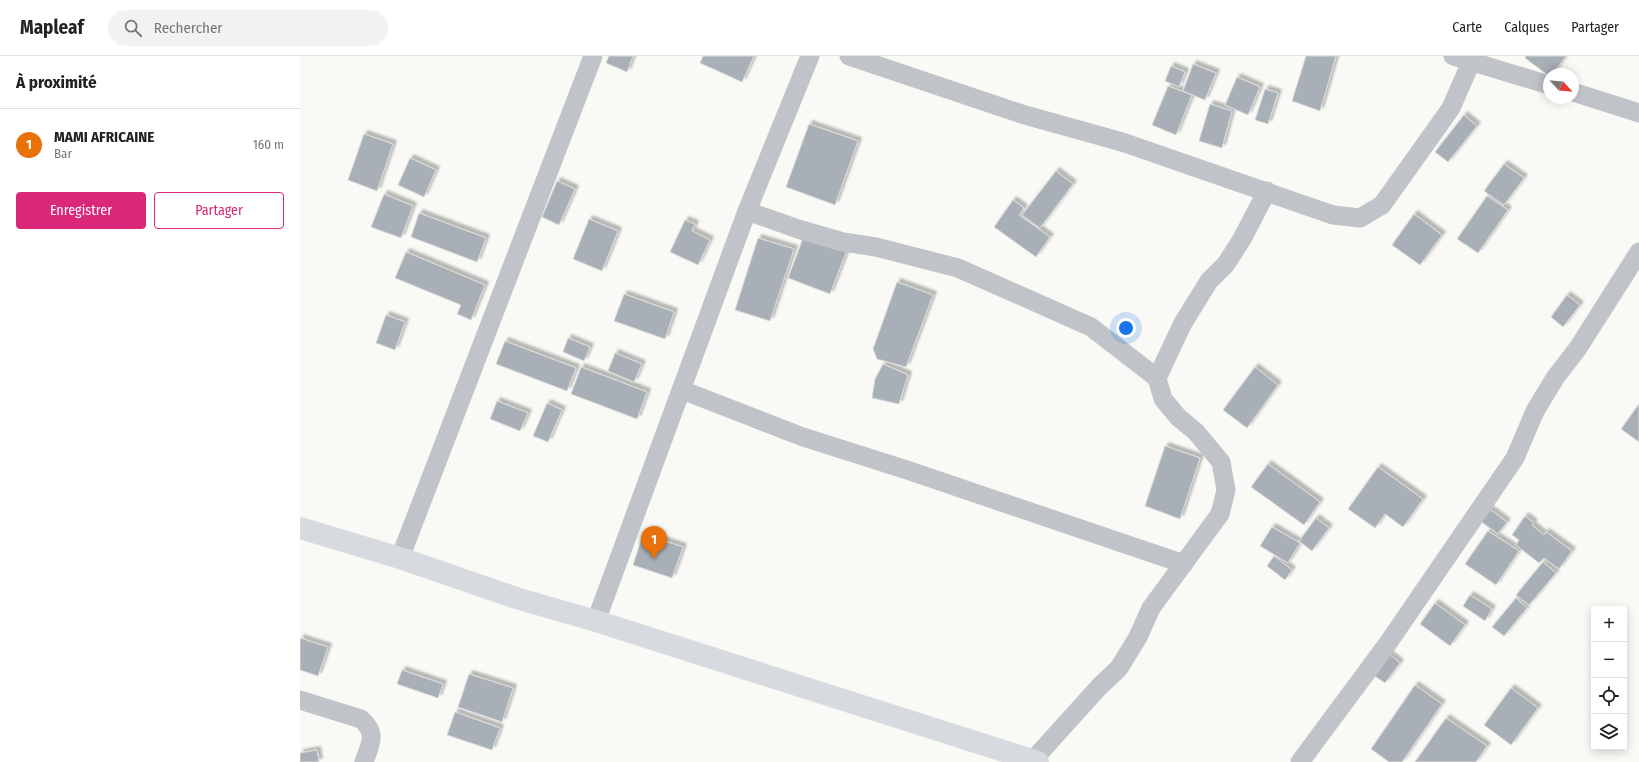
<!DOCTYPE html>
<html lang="fr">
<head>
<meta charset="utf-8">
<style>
	body { margin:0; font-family:"Fira Sans Condensed",sans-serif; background:#f2f2f2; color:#222 }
	.controls { position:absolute; right:12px; bottom:12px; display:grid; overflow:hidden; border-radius:4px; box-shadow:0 2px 10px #0003 }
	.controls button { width:36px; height:36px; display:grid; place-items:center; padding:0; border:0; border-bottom:1px solid #e0e0e0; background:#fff; color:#222; font:20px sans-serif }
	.compass { position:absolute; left:1243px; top:12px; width:36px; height:36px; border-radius:50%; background:#fff; box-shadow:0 2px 10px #0003; rotate:116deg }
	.you { position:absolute; left:826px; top:272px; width:14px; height:14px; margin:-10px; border:3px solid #fff; border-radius:50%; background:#1a73e8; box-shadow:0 0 0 6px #1a73e833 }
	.badge { display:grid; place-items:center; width:26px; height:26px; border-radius:50%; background:#db2777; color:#fff; font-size:13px; font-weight:700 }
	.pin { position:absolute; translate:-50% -33px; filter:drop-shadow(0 1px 2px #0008) }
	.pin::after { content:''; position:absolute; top:21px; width:14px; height:12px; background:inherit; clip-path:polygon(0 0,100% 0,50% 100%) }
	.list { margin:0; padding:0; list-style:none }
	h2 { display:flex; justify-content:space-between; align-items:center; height:52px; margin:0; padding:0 16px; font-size:17px }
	h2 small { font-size:13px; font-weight:400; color:#767676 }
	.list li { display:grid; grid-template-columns:26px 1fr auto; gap:12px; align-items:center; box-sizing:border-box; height:72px; padding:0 16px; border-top:1px solid #e0e0e0 }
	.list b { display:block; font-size:15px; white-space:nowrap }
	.list p { margin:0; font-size:13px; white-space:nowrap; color:#767676 }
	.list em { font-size:13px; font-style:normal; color:#767676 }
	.actions { display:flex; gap:8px; padding:12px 16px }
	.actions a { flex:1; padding:9px 0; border:1px solid #db2777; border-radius:4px; text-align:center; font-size:14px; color:#db2777 }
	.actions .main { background:#db2777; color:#fff }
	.icon { flex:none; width:22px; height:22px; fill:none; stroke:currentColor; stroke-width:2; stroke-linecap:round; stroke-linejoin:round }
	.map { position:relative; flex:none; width:1339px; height:706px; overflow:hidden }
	header { display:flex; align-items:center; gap:24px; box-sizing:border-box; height:56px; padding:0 20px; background:#fff; border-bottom:1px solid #e0e0e0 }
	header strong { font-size:19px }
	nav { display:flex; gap:22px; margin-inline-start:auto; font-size:14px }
	.search { width:280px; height:36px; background:#f2f2f2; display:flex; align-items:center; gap:10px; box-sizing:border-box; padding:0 14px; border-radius:22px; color:#767676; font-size:15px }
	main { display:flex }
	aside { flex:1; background:#fff }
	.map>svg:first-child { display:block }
	.building { fill:#a8afb6; stroke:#dadad9; filter:url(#shadow) }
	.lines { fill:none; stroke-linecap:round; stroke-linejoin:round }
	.street { stroke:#c0c4c8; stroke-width:19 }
	.primary { stroke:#d7dbdf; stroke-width:22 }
</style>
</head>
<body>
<header>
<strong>Mapleaf</strong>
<div class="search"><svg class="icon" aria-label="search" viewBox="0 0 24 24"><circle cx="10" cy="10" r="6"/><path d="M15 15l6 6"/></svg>Rechercher</div>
<nav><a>Carte</a><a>Calques</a><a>Partager</a></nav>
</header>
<main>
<aside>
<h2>À proximité<small></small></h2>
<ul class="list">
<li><span class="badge" style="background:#e8710a">1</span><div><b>MAMI AFRICAINE</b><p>Bar</p></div><em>160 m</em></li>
</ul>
<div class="actions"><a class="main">Enregistrer</a><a>Partager</a></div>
</aside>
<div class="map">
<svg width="1339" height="706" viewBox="0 0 1339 706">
	<defs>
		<filter id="shadow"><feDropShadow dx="3.5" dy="-3.5" stdDeviation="1" flood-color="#0004"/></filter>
	</defs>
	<rect width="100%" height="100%" fill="#f9f9f6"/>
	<path class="building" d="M309 0H333L327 16 306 7Z
		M403 0H454L442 26 400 7Z
		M1006 0H1036L1020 55 992 45Z
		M1226 0H1266L1253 18H1249V20L1225 2Z
		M893 8 916 17 905 44 883 35Z
		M871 10 885 16 879 31 865 25Z
		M937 21 960 31 948 59 925 49Z
		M868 30 892 39 876 79 852 69Z
		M965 33 978 37 968 68 955 64Z
		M910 48 932 55 922 92 899 85Z
		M1164 59 1177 70 1148 106 1135 96Z
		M509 68 558 85 535 149 486 131Z
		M64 78 93 88 77 135 48 124Z
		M110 102 136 114 124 141 98 129Z
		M1204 108 1224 122 1204 149 1184 135Z
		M756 115 773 128 740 172 722 159Z
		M257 125 275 133 259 169 242 161Z
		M84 138 113 150 101 182 71 171Z
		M1187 140 1208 154 1178 197 1157 183Z
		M713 144 724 152 719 159 750 181 736 201 694 171Z
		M119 157 186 182 177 206 111 181Z
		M1114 158 1142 179 1120 209 1092 189Z
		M289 163 318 175 302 215 273 203Z
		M385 164 395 168 392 175 410 184 398 209 370 196Z
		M505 177 547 194 530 238 488 222Z
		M458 182 494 193 470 265 435 254Z
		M106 196 185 229 171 264 157 258 161 249 95 222Z
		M597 226 633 239 606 311 577 303 573 293Z
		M324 238 374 256 365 283 314 265Z
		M1267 239 1280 249 1263 271 1251 261Z
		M86 259 105 266 95 294 76 287Z
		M268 282 290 291 284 305 263 296Z
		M205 285 276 312 267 335 196 308Z
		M315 297 342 308 334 326 308 315Z
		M583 308 608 319 599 348 572 342 575 323Z
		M281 311 347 336 337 363 271 338Z
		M955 311 978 329 947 372 923 354Z
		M197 345 228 357 220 375 190 363Z
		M247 347 262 354 248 386 233 380Z
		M1339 348V386L1321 373Z
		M865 390 900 402 880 463 845 450Z
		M968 408 1020 446 1004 469 951 431Z
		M1078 411 1123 443 1103 471 1085 458 1075 472 1048 453Z
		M1188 452 1207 466 1198 478 1179 464Z
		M1225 460 1234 467 1232 469 1244 479 1246 476 1272 495 1259 513 1244 502 1239 507 1216 489 1219 484 1212 479Z
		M1016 462 1029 472 1012 495 999 485Z
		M972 471 1000 487 988 507 960 490Z
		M1188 475 1219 495 1196 529 1165 508Z
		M343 478 383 491 372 522 333 509Z
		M974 500 992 514 985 524 967 510Z
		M1243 506 1256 517 1229 549 1216 539Z
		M1170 539 1192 553 1185 565 1163 550Z
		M1216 542 1227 552 1204 580 1192 571Z
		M1135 547 1165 569 1150 590 1120 568Z
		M0 582 28 591 18 620 0 614Z
		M1089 598 1100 607 1085 627 1073 619Z
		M102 614 143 628 138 642 97 628Z
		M169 618 213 632 202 666 158 651Z
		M1115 629 1142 648 1102 706H1089L1071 693Z
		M1211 632 1238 652 1211 689 1184 669Z
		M155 656 200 672 192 694 147 679Z
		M1146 662 1187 690 1176 706H1115Z
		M17 694 19 706H0V697Z"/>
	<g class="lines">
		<path class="street" d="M549 0 725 59 822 86 1033 159 1060 162 1082 149 1151 52 1171 6
			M1153 0 1249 29
			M1273 36 1339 57
			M447 155 498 173 543 186 576 191 658 212 791 271 857 322 863 343 878 361 896 376 921 406 926 434 920 458 851 552 838 581 819 612 799 631 733 704
			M857 322 883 267 909 225 926 208 942 183 967 135
			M382 334 503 381 607 414 884 508
			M100 502 293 0
			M296 565 447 155 510 0
			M0 644 61 663C78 678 70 688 64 706
			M1000 706 1086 590 1215 402 1235 355 1255 322 1278 292 1339 196"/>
		<path class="primary" d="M0 472 100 502 216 542 296 565 738 706"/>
	</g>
</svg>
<div class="controls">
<button>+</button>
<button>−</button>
<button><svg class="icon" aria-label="locate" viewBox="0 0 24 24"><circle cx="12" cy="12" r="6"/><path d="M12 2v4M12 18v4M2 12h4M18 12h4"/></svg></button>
<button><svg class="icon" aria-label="layers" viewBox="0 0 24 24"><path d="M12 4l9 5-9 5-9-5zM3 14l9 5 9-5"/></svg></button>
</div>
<svg class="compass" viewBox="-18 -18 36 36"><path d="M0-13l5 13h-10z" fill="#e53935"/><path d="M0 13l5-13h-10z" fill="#767676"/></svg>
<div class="you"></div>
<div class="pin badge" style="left:354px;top:503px;background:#e8710a">1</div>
</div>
</main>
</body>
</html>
